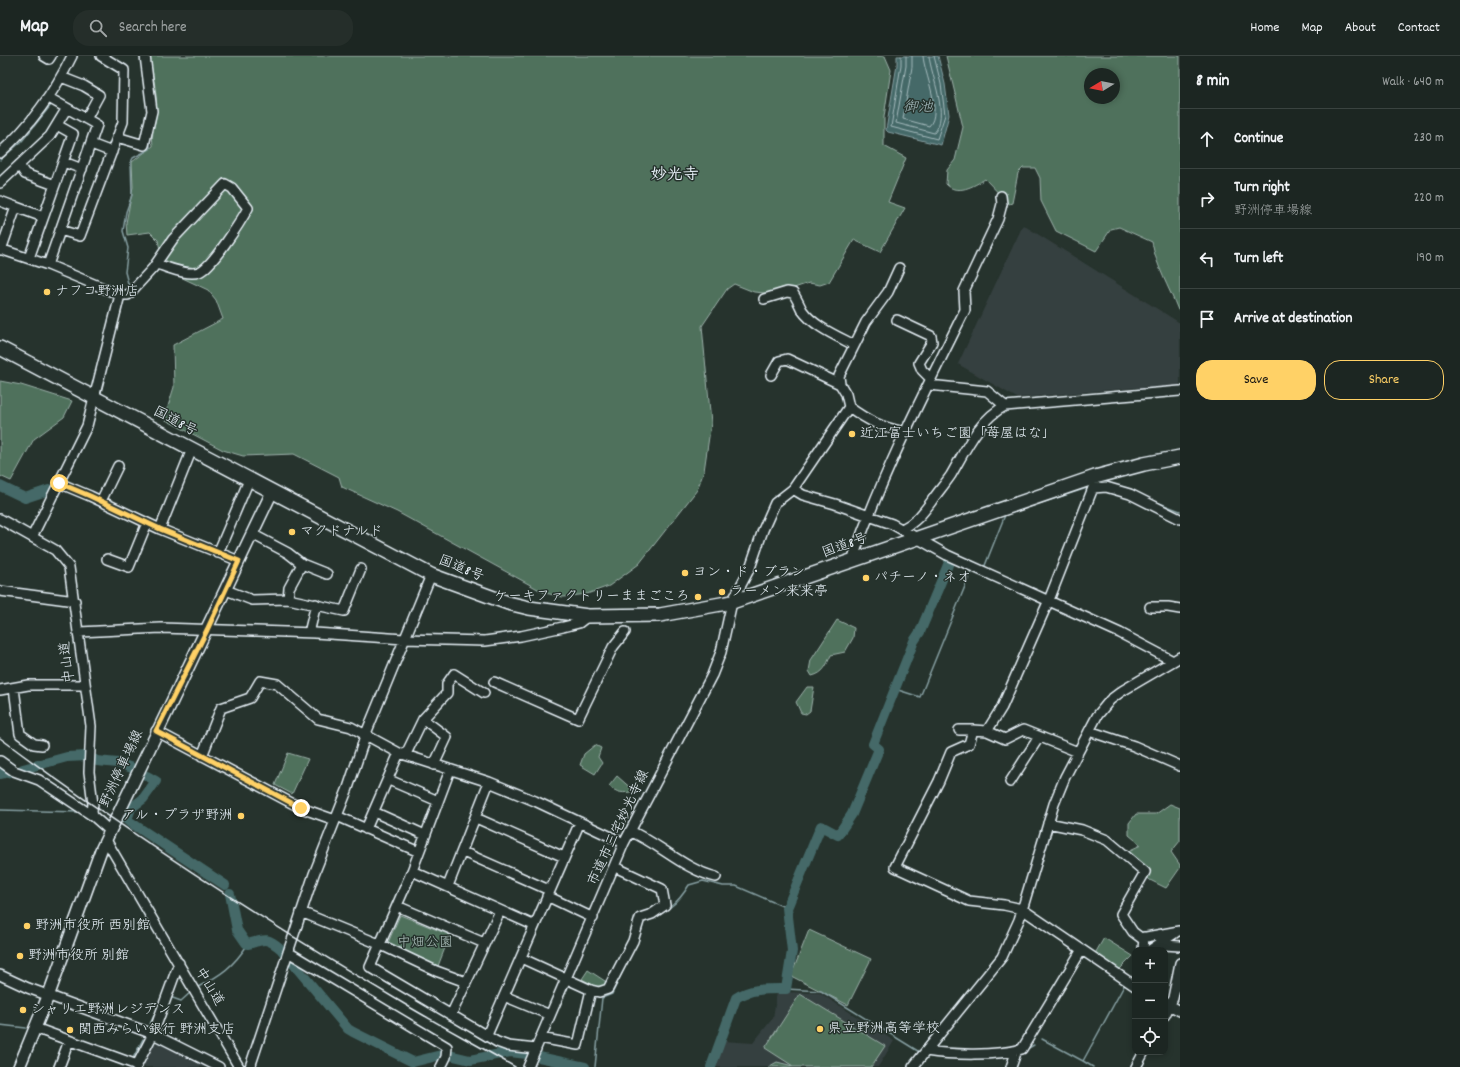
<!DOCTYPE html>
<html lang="en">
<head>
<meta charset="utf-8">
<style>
	body { margin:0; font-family:Dekko,"Klee One",sans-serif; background:#252e2a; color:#f1f3f6 }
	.controls { position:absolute; right:12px; bottom:12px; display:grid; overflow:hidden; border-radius:8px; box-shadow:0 2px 6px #0003 }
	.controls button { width:36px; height:36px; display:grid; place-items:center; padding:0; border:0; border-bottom:1px solid #3a4340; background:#1c2622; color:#f1f3f6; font:20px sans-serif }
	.compass { position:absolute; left:1084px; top:12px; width:36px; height:36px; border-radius:50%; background:#1c2622; box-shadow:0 2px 6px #0003; rotate:260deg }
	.stop { position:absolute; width:12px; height:12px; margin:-9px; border:3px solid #ffd166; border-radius:50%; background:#fff }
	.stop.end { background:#ffd166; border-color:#fff; box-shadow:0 1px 4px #0008 }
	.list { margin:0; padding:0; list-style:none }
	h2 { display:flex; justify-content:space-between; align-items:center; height:52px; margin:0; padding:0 16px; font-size:17px }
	h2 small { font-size:13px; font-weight:400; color:#a0a5a5 }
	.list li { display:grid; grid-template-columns:26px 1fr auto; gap:12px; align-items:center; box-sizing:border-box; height:60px; padding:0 16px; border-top:1px solid #3a4340 }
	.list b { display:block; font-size:15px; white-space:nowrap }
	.list p { margin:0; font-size:13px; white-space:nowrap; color:#a0a5a5 }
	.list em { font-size:13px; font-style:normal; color:#a0a5a5 }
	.actions { display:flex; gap:8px; padding:12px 16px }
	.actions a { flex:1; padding:9px 0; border:1px solid #ffd166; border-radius:16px; text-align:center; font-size:14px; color:#ffd166 }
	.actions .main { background:#ffd166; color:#111 }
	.icon { flex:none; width:22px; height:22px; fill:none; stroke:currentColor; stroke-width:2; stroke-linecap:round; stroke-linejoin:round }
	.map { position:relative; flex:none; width:1180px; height:1011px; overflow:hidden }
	header { display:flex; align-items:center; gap:24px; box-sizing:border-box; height:56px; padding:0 20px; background:#1c2622; border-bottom:1px solid #3a4340 }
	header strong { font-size:19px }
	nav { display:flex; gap:22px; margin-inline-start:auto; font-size:14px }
	.search { width:280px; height:36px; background:#252e2a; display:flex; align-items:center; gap:10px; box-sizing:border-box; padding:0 14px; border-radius:16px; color:#a0a5a5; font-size:15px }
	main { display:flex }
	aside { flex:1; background:#1c2622 }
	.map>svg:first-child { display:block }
	.built { fill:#364040 }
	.green { fill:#4f715c; stroke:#9cb1aa; fill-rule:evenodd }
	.water { fill:#446968; stroke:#869fa2 }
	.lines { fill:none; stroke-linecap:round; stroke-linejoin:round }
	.shore { stroke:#a6bbbe; stroke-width:1 }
	.stream { stroke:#869fa2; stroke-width:1.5 }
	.river { stroke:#446968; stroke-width:10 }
	.minor-casing { stroke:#e8f1f8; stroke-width:12 }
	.major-casing { stroke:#e8f1f8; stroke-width:14 }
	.highway-casing { stroke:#e8f1f8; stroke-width:16 }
	.minor { stroke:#26332d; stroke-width:9 }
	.major { stroke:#26332d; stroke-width:11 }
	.highway { stroke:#26332d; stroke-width:13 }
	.rail { stroke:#e8f1f8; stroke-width:1.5 }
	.route { stroke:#ffd166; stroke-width:5 }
	.poi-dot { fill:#ffd166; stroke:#26332d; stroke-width:1.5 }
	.labels { text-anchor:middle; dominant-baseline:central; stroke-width:3; stroke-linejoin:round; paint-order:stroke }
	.poi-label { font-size:14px; fill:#e8f1f8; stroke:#26332d; text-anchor:start }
	.street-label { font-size:14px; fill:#e8f1f8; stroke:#26332d }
	.park-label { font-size:14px; fill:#abbeba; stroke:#26332d }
	.water-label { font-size:15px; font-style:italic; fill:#a6bbbe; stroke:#26332d }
	.quarter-label { font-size:16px; font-weight:bold; fill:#e8f1f8; stroke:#26332d }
</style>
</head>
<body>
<header>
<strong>Map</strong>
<div class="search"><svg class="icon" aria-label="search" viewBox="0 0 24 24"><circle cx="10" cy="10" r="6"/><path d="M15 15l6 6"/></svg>Search here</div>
<nav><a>Home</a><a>Map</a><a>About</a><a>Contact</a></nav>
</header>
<main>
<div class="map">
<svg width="1180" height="1011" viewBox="0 0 1180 1011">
	<rect width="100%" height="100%" fill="#26332d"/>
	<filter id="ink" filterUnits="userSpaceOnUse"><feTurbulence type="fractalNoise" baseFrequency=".025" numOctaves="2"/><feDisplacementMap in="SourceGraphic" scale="8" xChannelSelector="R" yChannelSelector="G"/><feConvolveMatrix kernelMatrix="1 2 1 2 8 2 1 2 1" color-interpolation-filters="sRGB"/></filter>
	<g filter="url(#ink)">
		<path class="built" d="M1023 169 1180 267V332H1136L1017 342 958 308Z
			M777 936 820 937 894 985 878 1011H714L723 985 753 987 773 962Z
			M158 987 183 999 207 1011H143L154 988Z"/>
		<path class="green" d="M149 0H885L891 14 884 61V90L906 102 888 146 905 152 880 196 854 184 829 226 820 229 809 227 776 238 754 236 734 228 727 233 702 270 711 367 704 415 697 434 639 508 609 530 587 538 563 541 545 537 397 456 342 431 339 421 294 398 243 400 223 394 164 363 174 331 173 289 223 263 216 244 208 234 174 218 160 194 158 184 150 176 127 179 126 167 133 131 132 106 153 90C151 76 155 71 156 59 158 40 153 19 149 0Z
			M946 0H1180V256L1178 254C1169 231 1156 210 1152 186L1119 171 1111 173 1096 195 1056 175 1041 145 1040 122 1035 112H1023L1018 117 1012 147 1009 148 985 123C974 130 957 140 946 128L947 114 955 104 963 71ZM1090 18H1114V42H1090Z
			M0 325 21 329 72 345 64 361 34 383 11 425 0 420Z
			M837 564 854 572 853 582 845 596 831 599C826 610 824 617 812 620L809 615 811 604Z
			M807 631H814L810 655 806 658 801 657 796 646Z
			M595 689 601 692 598 701 602 707 595 718 580 709 584 698Z
			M288 697 308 703 292 738 275 729Z
			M617 720 634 735C624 738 616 737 609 730Z
			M1170 748 1180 752V785L1171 796 1180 809V812L1166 832 1150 824 1126 802 1130 794 1141 789 1129 779V767L1136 758H1156Z
			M400 859 450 879 438 910 387 889Z
			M809 874 871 903 848 949 791 920Z
			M1104 882 1133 900 1117 916 1093 901Z
			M588 914 608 927 603 932 596 931 582 923Z
			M800 938 885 990 871 1011H768L777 1006 793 1010 765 992Z"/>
		<path class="water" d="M897 0H938L945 28 949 59 941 89 888 76 886 74 897 9Z"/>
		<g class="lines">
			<path class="shore" d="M901 0V9L891 71 937 83 945 59 941 28 934 0
				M906 0V10L896 67 934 77C950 60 931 20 929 0
				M912 0V11L903 63 929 70C943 56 924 17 923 0"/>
			<path class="stream" d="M56 39 58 34
				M0 104 22 85 51 49
				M102 226 111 230
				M123 235 129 231 125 216 128 192 123 175 126 156 132 139 131 106 133 102 150 93V81
				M1154 445 1180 455
				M984 512 1005 459 1090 431
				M895 633 920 641 970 518 973 516
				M0 754 79 756
				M124 765 127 764
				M642 867C665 855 675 852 689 829L703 825 723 830H736L787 852
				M1131 922 1135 918
				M198 931C221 919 233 911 248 888
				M786 933 821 935 921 997
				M170 941 181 945 191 936
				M150 968 159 949
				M0 969 26 972
				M1042 983 1083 1005 1125 928
				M1027 993 1034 989
				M132 1004 143 983
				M1083 1005 1093 1011
				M595 1011 602 942 612 938 629 902"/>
			<path class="river" d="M0 430 25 442 49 434
				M93 703 97 705 118 707 132 712
				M23 713 67 701 88 700
				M0 718 9 716
				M147 720 156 725 143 743 131 752 127 764 225 829
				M230 838 237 874 246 887 248 888C265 883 267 881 281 893L348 973 353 976 413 1006 445 998 470 1004 510 996 527 998
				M539 1001 585 1011
				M711 1011 736 942C751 932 769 933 786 933L792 895 787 852 821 770 838 779 852 758 879 693 873 688 914 585 920 576 950 504"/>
			<defs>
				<path id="minor" d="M44 0 49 3 51 0
					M61 21 84 30 99 39 86 63
					M117 81 144 89 152 55 145 0
					M91 88 112 96
					M0 97C31 69 54 37 72 0
					M64 106 82 113
					M19 109 25 118 55 129
					M0 127 50 80 67 52
					M0 145 16 151 1 194
					M16 151 43 161
					M60 174 80 180 123 66 124 14 101 0
					M0 193 48 209 120 239H128L153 212 173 183 225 128 232 132 248 152C241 165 212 211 199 216 187 220 168 211 156 208
					M29 202 73 78 57 69
					M48 209 97 69 49 42
					M899 212 888 236 866 266 839 320 840 328 846 338 849 351C868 365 881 371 905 376
					M764 243 787 236 793 237C797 243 799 248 802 254 813 270 837 280 854 289
					M897 264 931 280 932 286 919 307 922 314 931 323
					M771 319 779 305 787 303 840 328
					M929 329 987 335 1005 350
					M59 427 90 440 160 473 239 505
					M793 433 803 439 835 448 892 468 947 499 1120 577 1173 605
					M101 445 118 410
					M0 463 55 494 69 511 91 670 89 716 93 748 92 756 93 760 110 775
					M160 473 192 393
					M902 473C916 466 922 458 931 446 937 437 945 428 951 419 965 395 979 363 1005 350L1180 335
					M252 478 288 497 302 508 327 518
					M32 481 87 370 120 239
					M218 497 249 424
					M107 503 129 511 147 467
					M854 503V499C884 414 925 335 965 254L964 235 998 163 1002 148 1001 140
					M226 534 252 544 288 543 344 555 361 513
					M0 535 75 545
					M288 543 289 532 302 508
					M1150 551H1168L1180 553
					M79 576 161 572 315 577 404 583 485 585 521 580 563 571 579 567 588 560
					M309 577 316 548
					M494 626 578 663 613 591 625 576
					M14 632 20 678 34 688 42 689
					M0 634 28 629H85
					M423 663 447 681 434 709
					M959 674H973
					M156 675 301 752 335 764
					M987 675 1005 683 1023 674 1078 696
					M1089 675 1134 690 1180 710
					M406 698 423 663 447 637V628L454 618 484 637
					M202 700 221 652 250 642 260 625 277 628 318 663 351 671 399 697 489 726 535 745 624 787
					M0 705 14 715 39 724 93 760
					M450 714 412 815 370 911 497 986 508 990 536 993
					M389 724 438 745
					M1010 726 1039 681
					M374 756 425 779
					M337 760 419 796
					M476 762 564 801
					M1048 767 1082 774 1107 784 1145 816 1121 858 1133 876 1141 882 1179 875
					M366 773 399 697
					M630 775C660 788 685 814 716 821
					M106 784 239 1011
					M463 796 549 834
					M412 815 533 869
					M448 830 489 726
					M547 840 593 862
					M397 850 484 887
					M301 856 379 888 436 915 466 926
					M1161 886 1164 889 1180 890
					M1143 894 1144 881
					M1150 894 1175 877
					M288 896 447 991 446 1001 441 1011
					M521 902 591 934 599 936 608 933 633 885 640 862 652 858 665 849 662 833 615 811
					M0 919 28 932 153 978 219 1011
					M1135 930 1022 853 1004 849 969 845 895 811 939 725 951 696 969 688 973 674 987 675 1002 651 1049 544 1093 432 1106 431 1130 438 1180 463
					M504 940 550 959
					M1166 947 1180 955
					M451 959 500 855
					M1165 959 1173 942 1180 907
					M35 972 137 1009
					M487 979 580 766
					M540 982 578 989 591 934
					M926 995C952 999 996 1000 1022 993L1081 895
					M59 1011 69 985
					M136 1011 153 978 179 907
					M250 1011 314 818 348 732 367 675 431 519
					M528 1011 624 787 712 619 721 596 732 546 750 512 763 474 775 447 793 433 849 351
					M913 1011 1002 901 1019 864 1054 748 1065 721 1097 660 1110 644 1122 635 1180 601
					M1011 1011 1017 994
					M1136 1011 1144 996"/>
				<path id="major" d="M19 1011 49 938 101 794 272 436"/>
				<path id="highway" d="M0 292 431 519 508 547 529 552 588 560 660 559 732 546 1095 421 1144 408 1180 401"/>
			</defs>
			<use href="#minor" class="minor-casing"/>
			<use href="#major" class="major-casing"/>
			<use href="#highway" class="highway-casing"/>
			<use href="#minor" class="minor"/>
			<use href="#major" class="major"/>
			<use href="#highway" class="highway"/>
			<path class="rail" d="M0 682C131 780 270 869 411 952 445 972 481 991 515 1011"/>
		</g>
	</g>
	<g class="lines" filter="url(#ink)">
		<path class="route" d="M59 427 90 440 160 473 239 505 207 574 156 675 301 752"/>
	</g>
	<g class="poi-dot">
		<circle cx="47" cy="236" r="4"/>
		<circle cx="852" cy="378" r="4"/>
		<circle cx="292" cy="476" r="4"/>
		<circle cx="685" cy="517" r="4"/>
		<circle cx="866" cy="522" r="4"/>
		<circle cx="722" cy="536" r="4"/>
		<circle cx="698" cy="541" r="4"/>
		<circle cx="241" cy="760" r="4"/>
		<circle cx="27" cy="870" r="4"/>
		<circle cx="20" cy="900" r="4"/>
		<circle cx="23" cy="954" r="4"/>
		<circle cx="820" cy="973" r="4"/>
		<circle cx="70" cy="974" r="4"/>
	</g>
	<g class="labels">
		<g class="poi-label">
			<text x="55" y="236">ナフコ野洲店</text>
			<text x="860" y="378">近江富士いちご園「苺屋はな」</text>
			<text x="300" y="476">マクドナルド</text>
			<text x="693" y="517">ヨン・ド・ブラン</text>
			<text x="874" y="522">パチーノ・ネオ</text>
			<text x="730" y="536">ラーメン来来亭</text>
			<text x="690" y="541" text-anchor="end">ケーキファクトリーままごころ</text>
			<text x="233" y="760" text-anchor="end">アル・プラザ野洲</text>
			<text x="35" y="870">野洲市役所 西別館</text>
			<text x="28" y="900">野洲市役所 別館</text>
			<text x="31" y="954">シャリエ野洲レジデンス</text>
			<text x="828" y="973">県立野洲高等学校</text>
			<text x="78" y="974">関西みらい銀行 野洲支店</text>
		</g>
		<g class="street-label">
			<text transform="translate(175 366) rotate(28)">国道8号</text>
			<text transform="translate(845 490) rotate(-20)">国道8号</text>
			<text transform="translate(461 513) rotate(22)">国道8号</text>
			<text transform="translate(68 606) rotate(-97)">中山道</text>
			<text transform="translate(122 713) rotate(-65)">野洲停車場線</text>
			<text transform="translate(619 772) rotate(-65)">市道市三宅妙光寺線</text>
			<text transform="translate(209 931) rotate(59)">中山道</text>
		</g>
		<g class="park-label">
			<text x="425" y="887">中畑公園</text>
		</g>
		<g class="water-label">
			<text x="918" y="52">御池</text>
		</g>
		<g class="quarter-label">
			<text x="675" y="119">妙光寺</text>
		</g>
	</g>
</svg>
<div class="controls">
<button>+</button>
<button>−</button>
<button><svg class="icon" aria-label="locate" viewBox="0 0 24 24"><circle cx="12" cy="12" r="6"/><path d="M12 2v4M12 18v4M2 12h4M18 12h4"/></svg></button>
</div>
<svg class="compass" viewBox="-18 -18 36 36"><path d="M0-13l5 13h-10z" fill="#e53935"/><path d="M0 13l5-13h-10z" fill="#a0a5a5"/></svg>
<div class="stop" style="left:59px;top:427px"></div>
<div class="stop end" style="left:301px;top:752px"></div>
</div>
<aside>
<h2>8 min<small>Walk · 640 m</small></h2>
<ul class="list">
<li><svg class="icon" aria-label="ahead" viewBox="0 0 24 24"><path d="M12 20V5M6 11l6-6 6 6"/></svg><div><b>Continue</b></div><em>230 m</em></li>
<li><svg class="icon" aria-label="right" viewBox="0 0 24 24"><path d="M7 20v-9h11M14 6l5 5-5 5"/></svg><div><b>Turn right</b><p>野洲停車場線</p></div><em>220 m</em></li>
<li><svg class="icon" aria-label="left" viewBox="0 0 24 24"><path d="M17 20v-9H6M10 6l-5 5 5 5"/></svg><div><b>Turn left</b></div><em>190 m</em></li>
<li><svg class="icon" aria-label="arrive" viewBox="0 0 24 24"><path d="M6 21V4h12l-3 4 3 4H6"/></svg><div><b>Arrive at destination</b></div></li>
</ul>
<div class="actions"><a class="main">Save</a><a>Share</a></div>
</aside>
</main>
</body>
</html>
